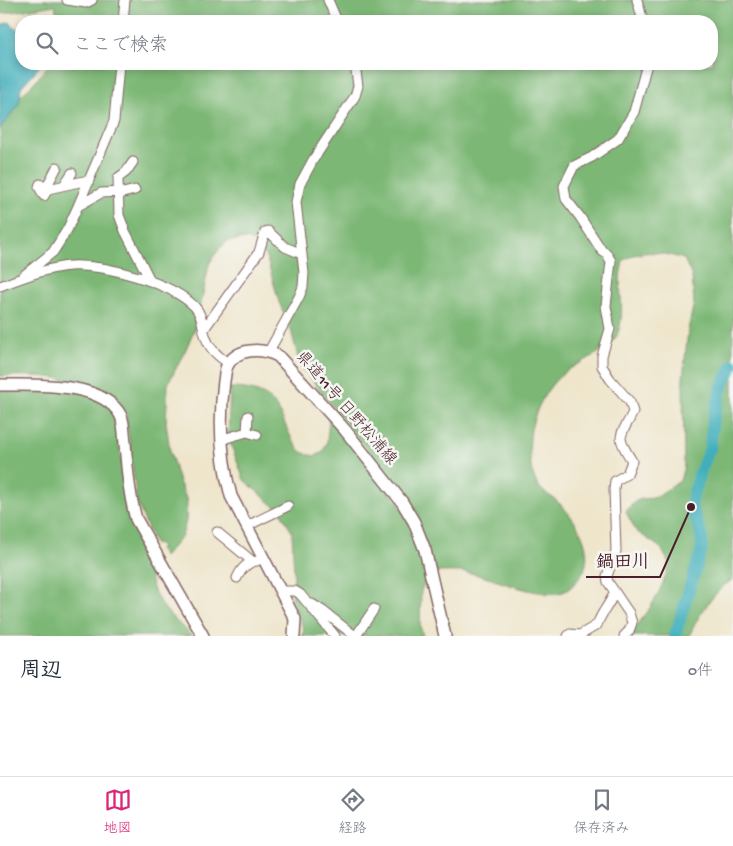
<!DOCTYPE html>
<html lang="ja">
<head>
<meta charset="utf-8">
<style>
	body { margin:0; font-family:"Gochi Hand","Klee One",sans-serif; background:#f6f6f7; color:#1f2937 }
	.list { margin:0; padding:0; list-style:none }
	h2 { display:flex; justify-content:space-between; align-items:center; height:65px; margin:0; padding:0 20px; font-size:21px }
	h2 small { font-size:16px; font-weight:400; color:#747a83 }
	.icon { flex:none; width:28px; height:28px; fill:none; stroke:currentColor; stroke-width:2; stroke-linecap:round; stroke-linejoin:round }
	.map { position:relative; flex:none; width:733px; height:636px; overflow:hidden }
	.search { position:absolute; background:#fff; box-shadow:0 2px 8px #0003; left:15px; right:15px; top:15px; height:55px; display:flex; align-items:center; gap:12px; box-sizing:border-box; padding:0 18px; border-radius:20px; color:#747a83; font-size:19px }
	.sheet { height:140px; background:#fff }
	nav { display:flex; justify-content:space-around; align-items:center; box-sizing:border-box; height:70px; border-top:1px solid #e0e1e3; background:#fff; font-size:14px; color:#747a83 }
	nav a { display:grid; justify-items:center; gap:2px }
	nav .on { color:#db2777 }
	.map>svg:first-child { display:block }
	.forest { fill:#7cb775; stroke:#636b50 }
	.water { fill:#40afbb; stroke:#456773 }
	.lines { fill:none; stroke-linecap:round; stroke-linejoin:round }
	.river { stroke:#40afbb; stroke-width:12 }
	.minor-casing { stroke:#836463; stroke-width:11 }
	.major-casing { stroke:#836463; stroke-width:14 }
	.minor { stroke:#fff; stroke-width:9 }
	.major { stroke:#fff; stroke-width:11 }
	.labels { text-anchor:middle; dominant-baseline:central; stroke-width:5; stroke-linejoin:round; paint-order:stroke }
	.street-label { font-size:16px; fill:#4a1f2b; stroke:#f6f6f2 }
	.leader { fill:none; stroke:#4a1f2b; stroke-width:2 }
	.callout-dot { fill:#4a1f2b; stroke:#f6f6f2; stroke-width:2 }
	.callout-label { font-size:18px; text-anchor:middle; font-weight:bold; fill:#4a1f2b; stroke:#f6f6f2; stroke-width:5; stroke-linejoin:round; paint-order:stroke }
</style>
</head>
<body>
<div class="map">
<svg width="733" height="636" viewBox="0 0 733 636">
	<rect width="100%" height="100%" fill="#f6f6f2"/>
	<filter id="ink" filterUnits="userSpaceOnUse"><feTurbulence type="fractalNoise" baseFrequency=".02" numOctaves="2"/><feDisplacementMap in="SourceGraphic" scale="10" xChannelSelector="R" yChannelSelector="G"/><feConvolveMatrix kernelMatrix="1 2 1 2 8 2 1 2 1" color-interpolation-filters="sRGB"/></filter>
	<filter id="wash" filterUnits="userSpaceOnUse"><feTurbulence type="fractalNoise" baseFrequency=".0096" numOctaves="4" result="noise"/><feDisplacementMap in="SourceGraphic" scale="20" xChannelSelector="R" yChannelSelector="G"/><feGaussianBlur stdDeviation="1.12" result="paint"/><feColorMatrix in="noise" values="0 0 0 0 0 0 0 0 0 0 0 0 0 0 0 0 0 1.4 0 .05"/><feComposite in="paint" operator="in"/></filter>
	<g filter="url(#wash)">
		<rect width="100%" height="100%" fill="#eee5ca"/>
		<path class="forest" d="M0 0H733V579C714 591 698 616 689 636H627C647 616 663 591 669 563L661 548 636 531 626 512C640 492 644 503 660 495 667 491 673 485 680 481L684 466 683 379 688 330 694 303 692 276 684 259C670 255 653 250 638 254 633 255 628 258 623 261 622 267 620 273 620 279 620 298 625 317 617 335 610 350 582 361 568 370 549 382 535 409 531 430 528 447 529 475 540 488 545 494 553 497 558 502 576 519 597 551 581 576 578 580 574 583 571 587 555 606 492 577 470 573 459 571 447 572 436 572L404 496 300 365 291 330 279 302 267 259 259 245 247 239 228 241 219 249 209 264 197 323 186 349 168 384 166 422 170 451 178 479 187 501 186 521 182 536 164 557 159 549 161 548 159 543 155 545 137 503 126 415C123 408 118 396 111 392 107 390 101 389 96 388 63 376 35 375 0 376V118C15 99 36 84 49 64H712V21H58L55 5 0 14Z
			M0 385 89 393 112 409 130 507 156 564 149 570C153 603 170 615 192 636H0Z
			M230 388C243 388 261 390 271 400 284 412 289 445 304 453 307 455 312 455 315 456L323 452 327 442 329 418 398 502 414 530 427 576 421 591 420 626 423 636H302L304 630 292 600 294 574 292 532 280 511 244 480 228 437Z"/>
		<path class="water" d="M10 22 14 28 21 30V64H42L21 87 19 104 0 129V25Z"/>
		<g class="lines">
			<path class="river" d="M675 636 702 548 701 534 691 507 694 490 696 488 699 475 710 448 713 418 722 386 733 365"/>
		</g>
	</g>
	<g filter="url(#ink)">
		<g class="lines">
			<defs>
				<path id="minor" d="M67 0 86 3 92 0
					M328 0 337 21
					M637 0 643 21
					M123 21 125 0
					M133 162 126 172 118 178 119 215 125 231 150 280
					M40 184 39 187 44 196 48 189 84 181 88 184
					M64 185 72 173
					M50 188 48 184 57 167
					M119 194 135 190
					M78 206 101 193 119 192
					M23 276 53 252 67 230 78 206 114 121 119 64
					M0 286C22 278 46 268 70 266 104 264 171 282 195 307 203 316 202 325 205 335 209 349 218 357 229 363
					M204 329 259 252 265 232 268 231 285 247 302 254
					M269 351 299 297 303 287 304 273 296 202 300 184 313 160 355 96 358 86 355 64
					M247 432 257 435
					M223 439 247 432 248 416
					M247 526 288 506
					M217 532 252 561
					M237 578C241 569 247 562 257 561
					M281 591H295L300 594 335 636
					M312 604 323 611 355 636
					M356 636 374 609
					M568 636 570 634 580 635 597 625C602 611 609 606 614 593
					M624 636 629 631 632 623 629 613 608 582 607 576 616 551 614 489 615 481 627 474 632 461C614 433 621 438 633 412L630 402 610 379 602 366V356L610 329 606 306 611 261 606 253 602 251 580 217 566 199 564 186 574 166 592 157 618 139 634 112 647 64"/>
				<path id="major" d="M0 385C34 385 103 381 121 416 124 423 124 435 125 443 127 468 129 494 136 519L203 636
					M294 636 295 619 231 496C221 460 219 419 224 381 225 376 225 370 227 366 237 347 262 348 278 356L345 430 402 502 414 522 425 550 445 636"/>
			</defs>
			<use href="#minor" class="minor-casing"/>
			<use href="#major" class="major-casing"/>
			<use href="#minor" class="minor"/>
			<use href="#major" class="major"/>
		</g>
	</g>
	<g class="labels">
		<g class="street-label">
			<text transform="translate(345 409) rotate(49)">県道11号 日野松浦線</text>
		</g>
	</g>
	<path class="leader" d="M691 507L660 577H586"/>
	<circle class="callout-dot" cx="691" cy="507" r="5"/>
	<g class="callout-label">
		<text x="623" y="567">鍋田川</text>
	</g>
</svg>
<div class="search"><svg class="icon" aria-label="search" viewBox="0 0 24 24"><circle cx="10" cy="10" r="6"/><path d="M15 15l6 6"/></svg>ここで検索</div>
</div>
<section class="sheet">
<h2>周辺<small>0件</small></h2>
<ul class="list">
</ul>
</section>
<nav>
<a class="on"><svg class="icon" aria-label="map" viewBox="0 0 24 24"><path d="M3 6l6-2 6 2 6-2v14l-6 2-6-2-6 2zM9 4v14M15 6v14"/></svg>地図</a>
<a><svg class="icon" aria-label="directions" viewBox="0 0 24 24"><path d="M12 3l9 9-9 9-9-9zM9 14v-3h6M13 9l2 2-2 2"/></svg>経路</a>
<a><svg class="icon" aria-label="saved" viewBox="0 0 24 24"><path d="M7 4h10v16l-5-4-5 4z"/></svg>保存済み</a>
</nav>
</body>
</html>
